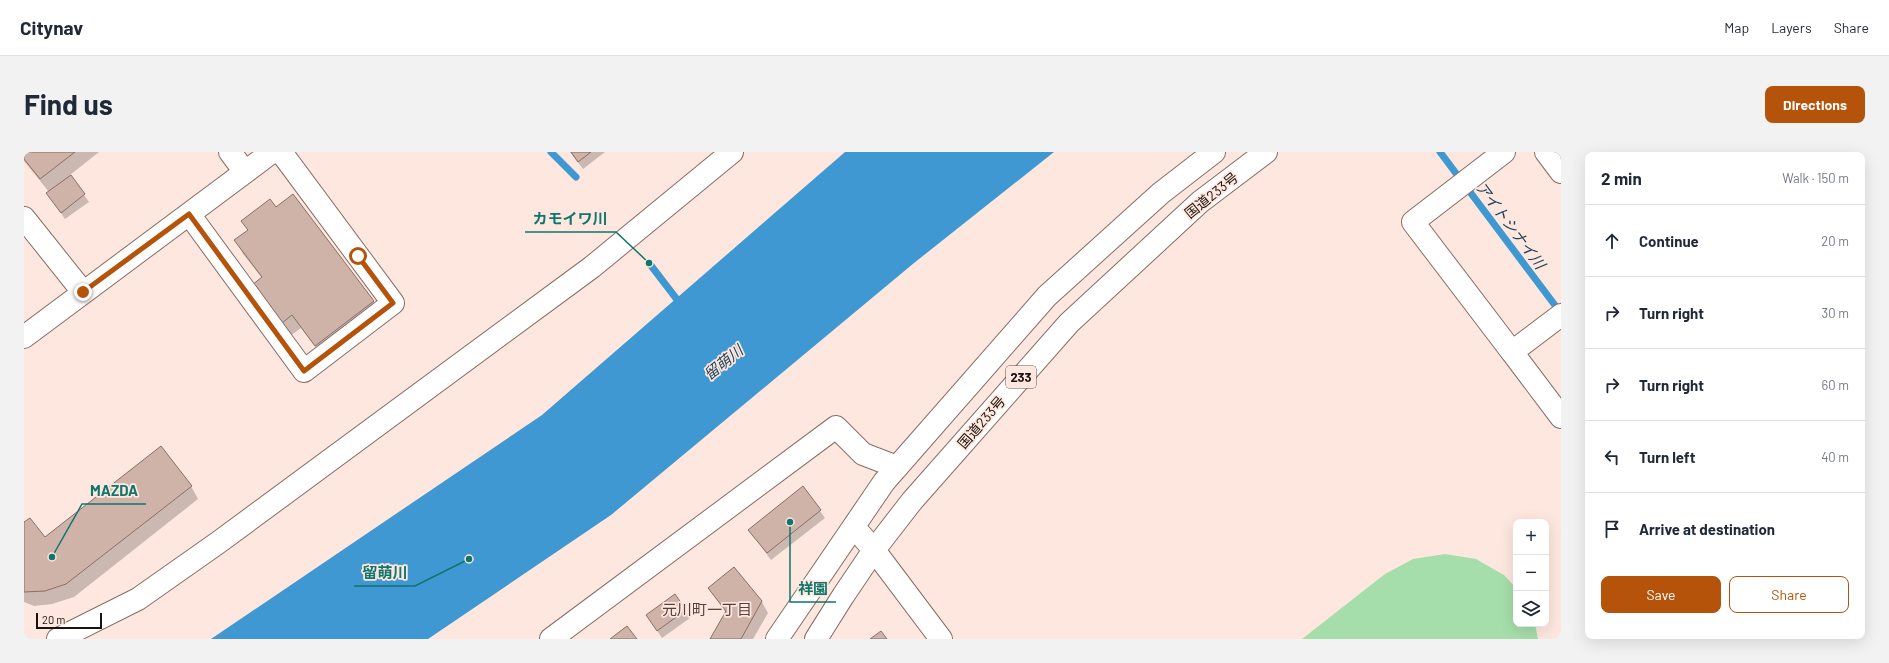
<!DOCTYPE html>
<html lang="en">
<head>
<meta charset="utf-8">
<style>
	body { margin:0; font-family:Barlow,"Noto Sans JP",sans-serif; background:#f2f2f3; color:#1f2937 }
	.controls { position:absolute; right:12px; bottom:12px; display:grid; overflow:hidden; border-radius:8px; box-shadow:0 4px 16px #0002 }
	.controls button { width:36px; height:36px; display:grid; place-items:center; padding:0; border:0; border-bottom:1px solid #e0e1e3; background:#fff; color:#1f2937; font:20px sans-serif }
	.scale { position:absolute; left:12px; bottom:10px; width:66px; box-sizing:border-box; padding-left:4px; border:2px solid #1b120e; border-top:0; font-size:11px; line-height:14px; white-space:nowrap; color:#1b120e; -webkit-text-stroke:3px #fee7de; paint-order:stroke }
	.stop { position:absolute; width:12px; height:12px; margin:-9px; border:3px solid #b45309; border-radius:50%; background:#fff }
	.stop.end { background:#b45309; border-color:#fff; box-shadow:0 1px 4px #0008 }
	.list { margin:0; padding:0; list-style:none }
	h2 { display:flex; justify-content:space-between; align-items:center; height:52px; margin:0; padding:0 16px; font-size:17px }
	h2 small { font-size:13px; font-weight:400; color:#747a83 }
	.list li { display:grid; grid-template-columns:26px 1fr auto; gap:12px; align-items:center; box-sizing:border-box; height:72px; padding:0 16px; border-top:1px solid #e0e1e3 }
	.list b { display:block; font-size:15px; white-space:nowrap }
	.list em { font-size:13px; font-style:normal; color:#747a83 }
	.actions { display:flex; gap:8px; padding:12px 16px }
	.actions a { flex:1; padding:9px 0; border:1px solid #b45309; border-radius:8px; text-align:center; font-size:14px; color:#b45309 }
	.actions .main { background:#b45309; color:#fff }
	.icon { flex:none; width:22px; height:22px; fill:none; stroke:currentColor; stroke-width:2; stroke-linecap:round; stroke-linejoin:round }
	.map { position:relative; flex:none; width:1537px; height:487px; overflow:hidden; border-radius:8px }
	header { display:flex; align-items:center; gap:24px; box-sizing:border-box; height:56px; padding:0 20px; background:#fff; border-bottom:1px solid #e0e1e3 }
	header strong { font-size:19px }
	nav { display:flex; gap:22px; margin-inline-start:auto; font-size:14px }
	.intro { display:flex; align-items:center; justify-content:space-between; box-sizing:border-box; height:96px; padding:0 24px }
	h1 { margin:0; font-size:28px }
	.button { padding:10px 18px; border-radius:8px; background:#b45309; color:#fff; font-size:14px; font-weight:700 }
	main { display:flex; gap:24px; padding:0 24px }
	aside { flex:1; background:#fff; border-radius:8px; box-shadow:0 4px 16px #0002 }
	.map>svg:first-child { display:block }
	.green { fill:#a6deab }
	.water { fill:#3f98d1 }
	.shadow { fill:#0003 }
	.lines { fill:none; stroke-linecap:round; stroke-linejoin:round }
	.stream { stroke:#3f98d1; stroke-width:7 }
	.building { fill:#cfb3a9; stroke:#896f66 }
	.minor-casing { stroke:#876e64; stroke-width:24 }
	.highway-casing { stroke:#876e64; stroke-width:24 }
	.minor { stroke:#fff; stroke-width:22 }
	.highway { stroke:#fff; stroke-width:22 }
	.route { stroke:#b45309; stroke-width:5 }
	.labels { text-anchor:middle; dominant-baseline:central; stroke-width:3.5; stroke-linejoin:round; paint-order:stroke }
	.shield { fill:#fee7de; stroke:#5f524c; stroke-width:1 }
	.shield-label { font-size:13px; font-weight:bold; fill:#1b120e }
	.street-label { font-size:14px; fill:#1b120e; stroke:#fee7de }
	.water-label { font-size:15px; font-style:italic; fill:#1a3f57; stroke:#fee7de }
	.neighbourhood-label { font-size:15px; fill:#574037; stroke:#fee7de }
	.leader { fill:none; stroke:#0f766e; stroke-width:1.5 }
	.callout-dot { fill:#0f766e; stroke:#fee7de; stroke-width:1.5 }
	.callout-label { font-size:15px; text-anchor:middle; font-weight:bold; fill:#0f766e; stroke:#fee7de; stroke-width:3.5; stroke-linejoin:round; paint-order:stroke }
</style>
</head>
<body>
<header>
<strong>Citynav</strong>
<nav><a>Map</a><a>Layers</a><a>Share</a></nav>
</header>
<div class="intro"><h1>Find us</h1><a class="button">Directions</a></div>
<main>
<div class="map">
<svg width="1537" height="487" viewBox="0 0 1537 487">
	<rect width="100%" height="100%" fill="#fee7de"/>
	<path class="green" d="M1421 402 1452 407 1480 423 1492 436V472H1511L1514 487H1278L1361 422 1389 407Z"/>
	<path class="water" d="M821 0H1030L890 111 587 363 404 487H187L518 263Z"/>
	<path class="shadow" d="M0 0H75L46 23 65 50 41 67 28 48 25 40 0 9Z
		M546 0H581L559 17Z
		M252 57 349 149 357 162 300 206 277 176 266 184 237 146 238 126 219 102 212 89 224 79 218 69Z
		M167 334 174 347 50 445 28 452 10 454 0 450V372L21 386Z
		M779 336 801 366 747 408 725 378Z
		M710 416 738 450 744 461 729 487H687L702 461 685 437Z
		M661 458 666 466 638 486 628 471Z"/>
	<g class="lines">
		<path class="stream" d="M527 0 552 25
			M1416 0 1536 160
			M625 111 658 154"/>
	</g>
	<path class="building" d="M0 0H51L16 27 0 7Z
		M547 0H567L554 10Z
		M47 23 61 42 37 61 22 41Z
		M269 42 350 149 291 194 268 163 258 171 228 133 238 125 210 88 224 78 217 69 246 47 252 55Z
		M137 294 168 334 42 432 21 439 0 440V370L6 366 21 385Z
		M779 334 797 358 743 401 724 378Z
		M710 415 738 449 717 487H686L702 459 684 436Z
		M651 442 662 458 633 479 622 463Z
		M603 474 613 487H586Z
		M857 479 863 487H846Z"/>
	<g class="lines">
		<defs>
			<path id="minor" d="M206 0 221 20
				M1480 0 1389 70 1488 200
				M1522 0 1537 20
				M165 62 280 219 369 151 257 0
				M0 66 59 140
				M1537 163 1488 200 1537 265
				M0 185 248 0
				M830 375 850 398 917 487
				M34 487 114 447 195 390 568 115 708 0
				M527 487 812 275 839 302 873 315"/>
			<path id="highway" d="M753 487 860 330 1023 144 1137 41 1190 0
				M792 487 819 444 850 398 888 349 1045 171 1176 50 1242 0"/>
		</defs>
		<use href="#minor" class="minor-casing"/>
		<use href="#highway" class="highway-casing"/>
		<use href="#minor" class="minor"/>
		<use href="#highway" class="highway"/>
	</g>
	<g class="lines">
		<path class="route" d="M59 140 165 62 280 219 369 151 334 104"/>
	</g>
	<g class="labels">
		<rect class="shield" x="982" y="214" width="30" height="22" rx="3"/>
		<g class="shield-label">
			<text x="997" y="225">233</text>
		</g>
		<g class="street-label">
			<text transform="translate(1187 43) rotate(-39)">国道233号</text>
			<text transform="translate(957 270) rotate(-49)">国道233号</text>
		</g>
		<g class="water-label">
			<text transform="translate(1487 73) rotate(53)">アイトシナイ川</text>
			<text transform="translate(699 210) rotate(-39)">留萌川</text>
		</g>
		<g class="neighbourhood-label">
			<text x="683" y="457">元川町一丁目</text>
		</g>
	</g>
	<path class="leader" d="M625 111L592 80H501M28 405L58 352H122M445 407L391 434H330M766 370L766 450H812"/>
	<g class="callout-dot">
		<circle cx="625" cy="111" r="4"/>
		<circle cx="28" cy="405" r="4"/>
		<circle cx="445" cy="407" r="4"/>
		<circle cx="766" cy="370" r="4"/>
	</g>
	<g class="callout-label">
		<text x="546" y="72">カモイワ川</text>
		<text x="90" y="344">MAZDA</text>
		<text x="361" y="426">留萌川</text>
		<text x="789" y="442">祥園</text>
	</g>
</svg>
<div class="controls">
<button>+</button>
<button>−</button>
<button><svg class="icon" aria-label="layers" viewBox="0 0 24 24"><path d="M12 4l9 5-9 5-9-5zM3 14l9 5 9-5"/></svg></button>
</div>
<div class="scale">20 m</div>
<div class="stop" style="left:334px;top:104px"></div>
<div class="stop end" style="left:59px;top:140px"></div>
</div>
<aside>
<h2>2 min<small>Walk · 150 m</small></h2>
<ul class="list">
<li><svg class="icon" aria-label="ahead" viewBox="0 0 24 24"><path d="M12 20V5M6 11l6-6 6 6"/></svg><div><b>Continue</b></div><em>20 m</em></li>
<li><svg class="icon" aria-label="right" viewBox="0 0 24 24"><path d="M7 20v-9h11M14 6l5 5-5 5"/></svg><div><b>Turn right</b></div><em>30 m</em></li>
<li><svg class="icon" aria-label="right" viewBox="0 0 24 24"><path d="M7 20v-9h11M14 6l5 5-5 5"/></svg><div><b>Turn right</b></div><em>60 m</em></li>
<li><svg class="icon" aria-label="left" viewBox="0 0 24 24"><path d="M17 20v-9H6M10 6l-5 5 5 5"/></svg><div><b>Turn left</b></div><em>40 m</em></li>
<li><svg class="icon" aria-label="arrive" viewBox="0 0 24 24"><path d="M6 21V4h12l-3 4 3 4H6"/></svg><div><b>Arrive at destination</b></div></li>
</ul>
<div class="actions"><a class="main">Save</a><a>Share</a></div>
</aside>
</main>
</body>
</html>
